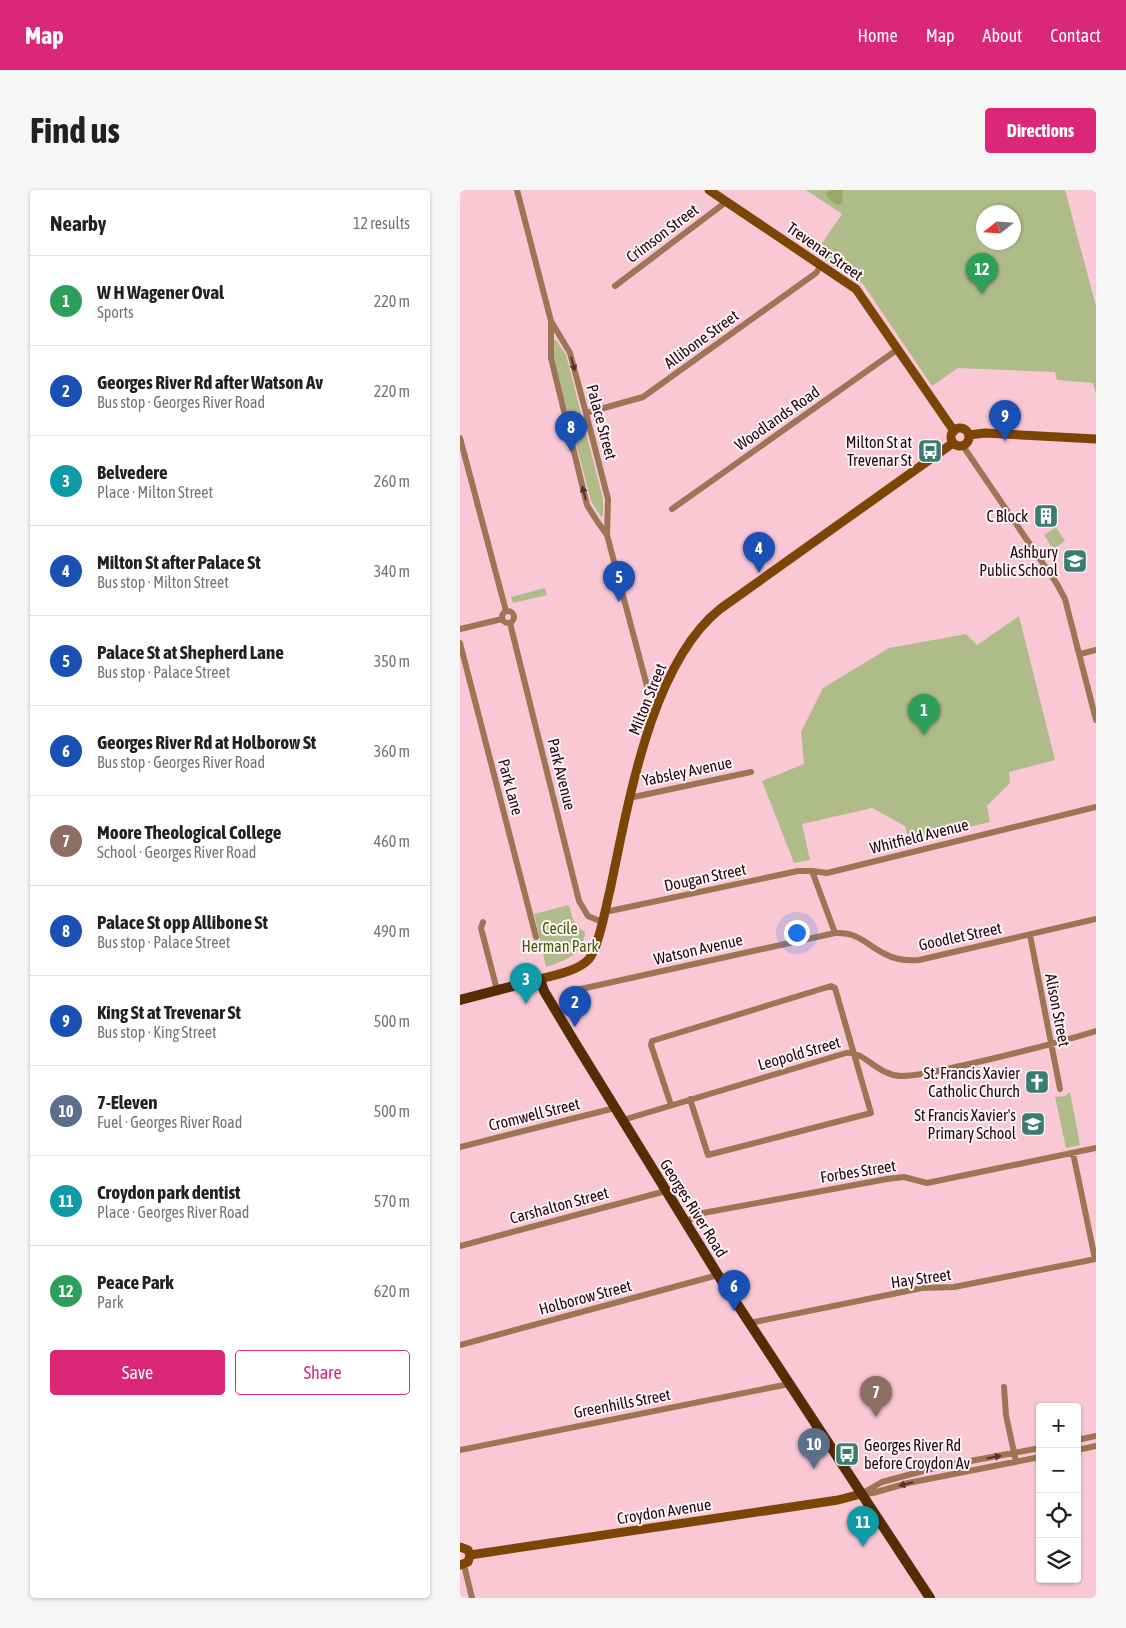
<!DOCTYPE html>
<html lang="en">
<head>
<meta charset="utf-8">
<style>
	body { margin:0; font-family:"Asap Condensed",sans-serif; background:#f6f6f6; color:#202124 }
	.controls { position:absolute; right:15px; bottom:15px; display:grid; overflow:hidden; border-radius:5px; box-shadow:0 1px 4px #0004 }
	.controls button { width:45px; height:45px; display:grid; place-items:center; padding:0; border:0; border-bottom:1px solid #e0e0e0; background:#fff; color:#202124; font:25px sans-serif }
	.compass { position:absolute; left:516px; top:15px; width:45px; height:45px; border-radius:50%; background:#fff; box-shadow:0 1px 4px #0004; rotate:253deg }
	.you { position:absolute; left:336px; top:742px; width:18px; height:18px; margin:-12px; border:4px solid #fff; border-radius:50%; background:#1a73e8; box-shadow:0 0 0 8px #1a73e833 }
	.badge { display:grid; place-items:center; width:32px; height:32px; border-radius:50%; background:#db2777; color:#fff; font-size:16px; font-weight:700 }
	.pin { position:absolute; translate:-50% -41px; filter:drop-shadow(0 1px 2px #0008) }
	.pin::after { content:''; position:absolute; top:26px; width:18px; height:15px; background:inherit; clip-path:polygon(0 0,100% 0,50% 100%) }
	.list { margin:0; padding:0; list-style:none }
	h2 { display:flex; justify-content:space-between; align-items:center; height:65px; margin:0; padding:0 20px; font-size:21px }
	h2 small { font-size:16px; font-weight:400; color:#757577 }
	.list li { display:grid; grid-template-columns:32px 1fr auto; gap:15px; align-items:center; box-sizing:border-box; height:90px; padding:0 20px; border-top:1px solid #e0e0e0 }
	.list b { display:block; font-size:19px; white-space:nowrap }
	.list p { margin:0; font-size:16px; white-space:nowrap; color:#757577 }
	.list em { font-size:16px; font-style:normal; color:#757577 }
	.actions { display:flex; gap:10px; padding:15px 20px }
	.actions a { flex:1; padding:11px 0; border:1px solid #db2777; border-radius:5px; text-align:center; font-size:18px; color:#db2777 }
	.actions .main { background:#db2777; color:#fff }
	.icon { flex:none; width:28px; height:28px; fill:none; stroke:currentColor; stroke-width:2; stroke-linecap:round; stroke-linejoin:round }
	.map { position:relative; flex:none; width:636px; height:1408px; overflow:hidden; border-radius:5px }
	header { display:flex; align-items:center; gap:30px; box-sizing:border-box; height:70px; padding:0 25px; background:#db2777; color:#fff }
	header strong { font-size:24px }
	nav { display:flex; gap:28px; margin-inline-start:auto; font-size:18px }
	.intro { display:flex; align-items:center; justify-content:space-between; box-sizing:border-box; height:120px; padding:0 30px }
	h1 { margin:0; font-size:35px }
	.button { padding:12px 22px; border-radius:5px; background:#db2777; color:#fff; font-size:18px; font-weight:700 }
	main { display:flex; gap:30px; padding:0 30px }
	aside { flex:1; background:#fff; border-radius:5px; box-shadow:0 1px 4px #0004 }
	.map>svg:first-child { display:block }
	.green { fill:#afbc8a; fill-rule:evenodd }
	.forest { fill:#98a867 }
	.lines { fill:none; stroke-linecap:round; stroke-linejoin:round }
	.street { stroke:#9d7555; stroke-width:6 }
	.secondary { stroke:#7d4505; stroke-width:9 }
	.primary { stroke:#542d04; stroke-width:10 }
	.oneway { fill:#54322c }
	.labels { text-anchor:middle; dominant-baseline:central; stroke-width:4; stroke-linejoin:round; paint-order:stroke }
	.street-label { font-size:16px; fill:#230611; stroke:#fef5f7 }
	.poi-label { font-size:16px; fill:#230611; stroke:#fef5f7; text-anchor:end }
	.park-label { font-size:16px; fill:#4c5a0f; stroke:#fef5f7 }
</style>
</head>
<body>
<header>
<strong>Map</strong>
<nav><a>Home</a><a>Map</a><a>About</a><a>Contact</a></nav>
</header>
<div class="intro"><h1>Find us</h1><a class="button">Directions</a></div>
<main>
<aside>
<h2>Nearby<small>12 results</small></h2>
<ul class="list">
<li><span class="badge" style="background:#2e9e5b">1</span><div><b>W H Wagener Oval</b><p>Sports</p></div><em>220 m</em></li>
<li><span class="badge" style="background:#1a4fb4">2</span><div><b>Georges River Rd after Watson Av</b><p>Bus stop · Georges River Road</p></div><em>220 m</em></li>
<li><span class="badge" style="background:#0f9aa8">3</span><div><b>Belvedere</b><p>Place · Milton Street</p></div><em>260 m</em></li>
<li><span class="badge" style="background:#1a4fb4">4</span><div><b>Milton St after Palace St</b><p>Bus stop · Milton Street</p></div><em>340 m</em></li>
<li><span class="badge" style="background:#1a4fb4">5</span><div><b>Palace St at Shepherd Lane</b><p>Bus stop · Palace Street</p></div><em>350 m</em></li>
<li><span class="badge" style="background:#1a4fb4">6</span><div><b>Georges River Rd at Holborow St</b><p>Bus stop · Georges River Road</p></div><em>360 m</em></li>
<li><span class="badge" style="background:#8d6e63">7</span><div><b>Moore Theological College</b><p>School · Georges River Road</p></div><em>460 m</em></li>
<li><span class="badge" style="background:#1a4fb4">8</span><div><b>Palace St opp Allibone St</b><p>Bus stop · Palace Street</p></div><em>490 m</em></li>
<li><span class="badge" style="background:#1a4fb4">9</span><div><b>King St at Trevenar St</b><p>Bus stop · King Street</p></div><em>500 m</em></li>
<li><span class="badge" style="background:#5c6f8a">10</span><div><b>7-Eleven</b><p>Fuel · Georges River Road</p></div><em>500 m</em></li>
<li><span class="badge" style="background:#0f9aa8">11</span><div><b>Croydon park dentist</b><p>Place · Georges River Road</p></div><em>570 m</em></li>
<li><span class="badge" style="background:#2e9e5b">12</span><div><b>Peace Park</b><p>Park</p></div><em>620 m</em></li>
</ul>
<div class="actions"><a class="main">Save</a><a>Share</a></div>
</aside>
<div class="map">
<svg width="636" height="1408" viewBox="0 0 636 1408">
	<rect width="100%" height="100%" fill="#fac7d5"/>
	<path class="green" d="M346 0H605L636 116V204L633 193 597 190 595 182 498 178 472 196 403 94 356 62 382 24ZM524 22H554V52H524Z
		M94 150H96L106 165 143 309V325L141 327 131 311 94 169Z
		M596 337 605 351 593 359 584 345Z
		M85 398 87 405 53 413 51 407Z
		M559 426 595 570 549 582 550 593 527 616 530 632 449 651 445 636 412 618 342 634 350 670 334 673 302 591 344 574 341 542 363 498 429 458 506 444 517 455Z
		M109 715C112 728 114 736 125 742 123 765 106 770 86 777L74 724Z
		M610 902 620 955 606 958 595 907 605 906Z"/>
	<path class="forest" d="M370 0H383L382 13 378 15C372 12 368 10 366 3Z"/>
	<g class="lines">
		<path class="street" d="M57 0 91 131V168L127 315 137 331 147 345
			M155 96 266 12
			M91 131 110 163 126 223 148 309 147 345 187 496 192 504 200 508
			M126 223 183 207 356 83 361 75
			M0 248 46 421
			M503 256 597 394 605 409 636 530
			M212 319 438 159
			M42 427a6 6 0 1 1 12 0a6 6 0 1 1-12 0Z
			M50 433 119 711 128 726 142 732
			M0 439 42 429
			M0 453 76 747
			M620 464 636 460
			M169 608 291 582
			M145 722 338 681H352
			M23 732 21 738 37 800
			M375 743 352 681 367 683 636 617
			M570 745 600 899
			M107 802 375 743C399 742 405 754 425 764 436 770 447 771 459 770L636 729
			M211 915 191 855 192 851 371 796 375 798 411 923 248 965 230 909
			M163 930 386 863C404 860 416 885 441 886 463 886 484 879 505 875 549 865 593 854 636 841
			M0 957 155 918
			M613 963 635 1069
			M225 1032 243 1023 427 989 444 987 467 993 636 958
			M0 1056 206 1001
			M290 1133 462 1098 494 1097 636 1069
			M0 1155 258 1085
			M544 1197 546 1225 556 1272
			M617 1250 636 1246
			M0 1260 329 1194
			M617 1260 636 1256
			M401 1304 422 1292 478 1277 580 1258
			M403 1304 413 1303 448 1293 580 1267
			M4 1375 12 1408"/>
		<path class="secondary" d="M249 0 396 99 494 241
			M491 247a9 9 0 1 1 18 0a9 9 0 1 1-18 0Z
			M509 245 525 243 636 249
			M80 789C95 785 118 781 129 769 139 757 146 716 150 700 168 616 190 475 260 419L493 253
			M0 1357 8 1360 10 1365 8 1372 0 1375
			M10 1365 378 1310 401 1304"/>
		<path class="primary" d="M0 810 80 789 84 801 114 851 258 1085 470 1408"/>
	</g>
	<defs><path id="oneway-solid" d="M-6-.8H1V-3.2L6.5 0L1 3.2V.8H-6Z" transform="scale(1.25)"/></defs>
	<g class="oneway">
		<use href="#oneway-solid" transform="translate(113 174) rotate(75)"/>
		<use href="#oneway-solid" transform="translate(124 303) rotate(-104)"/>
		<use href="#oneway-solid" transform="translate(534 1267) rotate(-11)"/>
		<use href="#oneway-solid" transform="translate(446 1294) rotate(166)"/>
	</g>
	<defs>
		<symbol id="bus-square" viewBox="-11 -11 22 22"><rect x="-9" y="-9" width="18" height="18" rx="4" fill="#397d71" stroke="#fef5f7"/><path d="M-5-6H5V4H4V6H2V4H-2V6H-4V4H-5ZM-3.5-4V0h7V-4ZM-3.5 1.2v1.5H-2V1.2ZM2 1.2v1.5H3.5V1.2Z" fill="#fff"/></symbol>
		<symbol id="building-square" viewBox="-11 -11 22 22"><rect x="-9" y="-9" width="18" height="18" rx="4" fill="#397d71" stroke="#fef5f7"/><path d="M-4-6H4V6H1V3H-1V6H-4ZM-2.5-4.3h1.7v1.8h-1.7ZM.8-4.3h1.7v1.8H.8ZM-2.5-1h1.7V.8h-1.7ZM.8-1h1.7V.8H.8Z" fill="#fff"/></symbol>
		<symbol id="school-square" viewBox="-11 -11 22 22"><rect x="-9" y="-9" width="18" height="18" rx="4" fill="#397d71" stroke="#fef5f7"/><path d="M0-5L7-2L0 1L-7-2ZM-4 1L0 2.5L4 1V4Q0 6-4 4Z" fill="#fff"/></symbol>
		<symbol id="church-square" viewBox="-11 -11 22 22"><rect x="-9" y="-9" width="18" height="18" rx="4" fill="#397d71" stroke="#fef5f7"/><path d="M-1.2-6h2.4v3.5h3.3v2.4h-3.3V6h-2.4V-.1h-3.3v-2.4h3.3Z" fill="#fff"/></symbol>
	</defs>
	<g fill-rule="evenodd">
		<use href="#bus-square" x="456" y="247" width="28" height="28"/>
		<use href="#building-square" x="572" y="312" width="28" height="28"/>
		<use href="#school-square" x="601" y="357" width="28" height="28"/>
		<use href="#church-square" x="563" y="878" width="28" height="28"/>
		<use href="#school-square" x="559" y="920" width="28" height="28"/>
		<use href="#bus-square" x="373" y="1250" width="28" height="28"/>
	</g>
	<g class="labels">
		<g class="street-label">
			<text transform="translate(202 43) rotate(-37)">Crimson Street</text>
			<text transform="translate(365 61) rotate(35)">Trevenar Street</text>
			<text transform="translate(241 149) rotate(-36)">Allibone Street</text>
			<text transform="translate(317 228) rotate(-35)">Woodlands Road</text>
			<text transform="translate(142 232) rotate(75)">Palace Street</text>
			<text transform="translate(187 509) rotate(-68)">Milton Street</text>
			<text transform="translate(227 581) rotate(-12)">Yabsley Avenue</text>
			<text transform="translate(102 584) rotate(76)">Park Avenue</text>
			<text transform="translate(51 597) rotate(75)">Park Lane</text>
			<text transform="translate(459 646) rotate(-14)">Whitfield Avenue</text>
			<text transform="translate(245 687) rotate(-12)">Dougan Street</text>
			<text transform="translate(500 746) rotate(-12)">Goodlet Street</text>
			<text transform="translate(238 759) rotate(-13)">Watson Avenue</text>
			<text transform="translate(598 820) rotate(79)">Alison Street</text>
			<text transform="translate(339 863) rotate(-16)">Leopold Street</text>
			<text transform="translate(74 924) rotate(-14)">Cromwell Street</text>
			<text transform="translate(398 981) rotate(-9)">Forbes Street</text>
			<text transform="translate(99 1015) rotate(-15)">Carshalton Street</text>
			<text transform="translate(234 1018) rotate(58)">Georges River Road</text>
			<text transform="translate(461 1088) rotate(-8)">Hay Street</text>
			<text transform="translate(125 1107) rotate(-15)">Holborow Street</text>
			<text transform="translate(162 1213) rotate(-11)">Greenhills Street</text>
			<text transform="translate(204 1321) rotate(-9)">Croydon Avenue</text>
		</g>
		<g class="poi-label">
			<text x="452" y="252">Milton St at<tspan x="452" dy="18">Trevenar St</tspan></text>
			<text x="568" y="326">C Block</text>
			<text x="598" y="362">Ashbury<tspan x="598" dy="18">Public School</tspan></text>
			<text x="560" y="883">St. Francis Xavier<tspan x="560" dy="18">Catholic Church</tspan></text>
			<text x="556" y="925">St Francis Xavier's<tspan x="556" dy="18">Primary School</tspan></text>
			<text x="404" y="1255" text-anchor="start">Georges River Rd<tspan x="404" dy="18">before Croydon Av</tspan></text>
		</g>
		<g class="park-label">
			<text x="100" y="738">Cecile<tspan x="100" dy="18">Herman Park</tspan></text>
		</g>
	</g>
</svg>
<div class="controls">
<button>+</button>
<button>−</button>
<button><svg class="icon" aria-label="locate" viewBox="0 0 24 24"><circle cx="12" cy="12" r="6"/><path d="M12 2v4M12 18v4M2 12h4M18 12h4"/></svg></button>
<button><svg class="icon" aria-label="layers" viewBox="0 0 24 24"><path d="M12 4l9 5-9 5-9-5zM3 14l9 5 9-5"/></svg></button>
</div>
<svg class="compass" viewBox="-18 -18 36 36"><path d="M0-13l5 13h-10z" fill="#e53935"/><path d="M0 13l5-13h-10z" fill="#757577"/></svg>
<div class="you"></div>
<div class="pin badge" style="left:464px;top:545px;background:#2e9e5b">1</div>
<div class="pin badge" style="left:115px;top:837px;background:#1a4fb4">2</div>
<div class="pin badge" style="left:66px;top:814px;background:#0f9aa8">3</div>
<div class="pin badge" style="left:299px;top:383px;background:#1a4fb4">4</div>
<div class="pin badge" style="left:159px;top:412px;background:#1a4fb4">5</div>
<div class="pin badge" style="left:274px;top:1121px;background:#1a4fb4">6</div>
<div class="pin badge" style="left:416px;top:1227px;background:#8d6e63">7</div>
<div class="pin badge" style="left:111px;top:262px;background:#1a4fb4">8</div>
<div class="pin badge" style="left:545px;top:251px;background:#1a4fb4">9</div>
<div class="pin badge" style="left:354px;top:1279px;background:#5c6f8a">10</div>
<div class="pin badge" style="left:403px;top:1357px;background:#0f9aa8">11</div>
<div class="pin badge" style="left:522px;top:104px;background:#2e9e5b">12</div>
</div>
</main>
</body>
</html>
